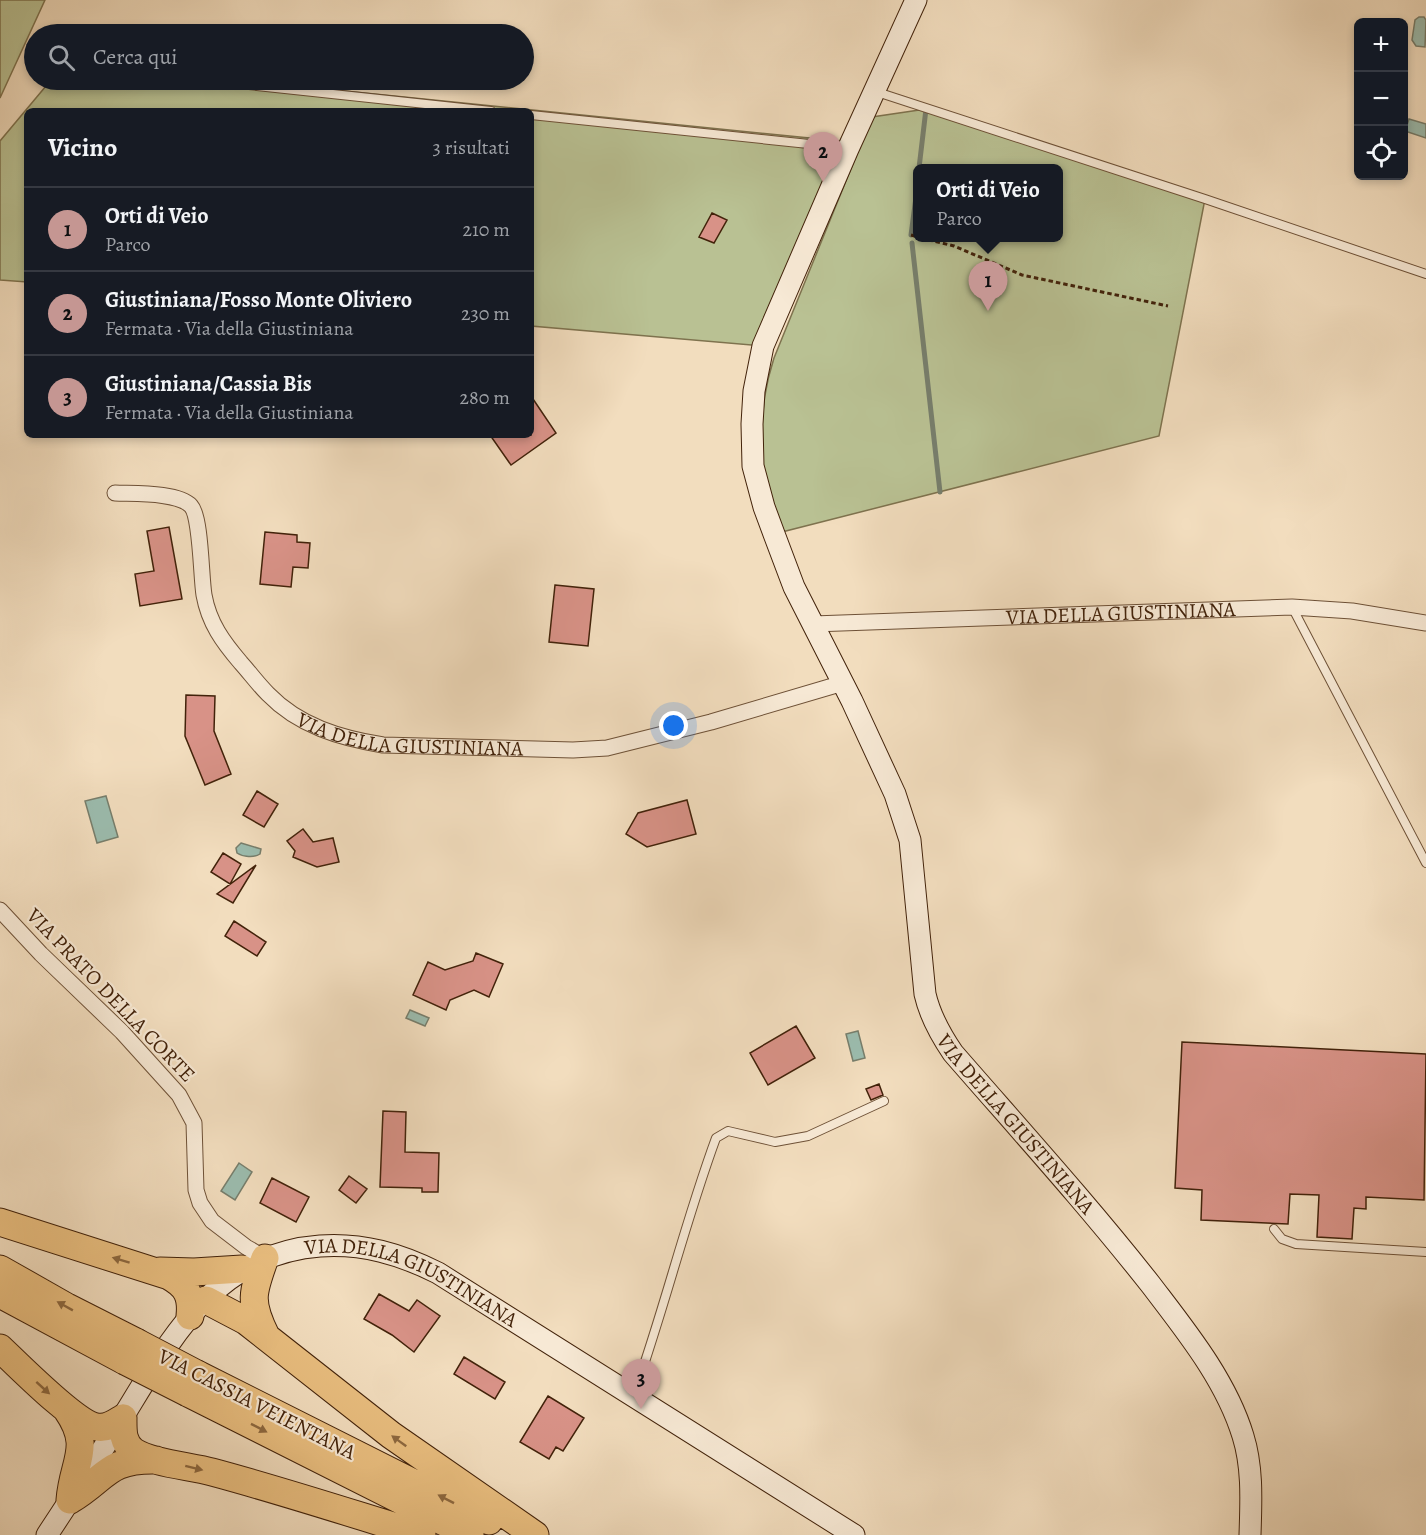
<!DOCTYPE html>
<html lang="it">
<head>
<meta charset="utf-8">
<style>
	body { margin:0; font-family:Alegreya,serif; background:#20242c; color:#f1f3f6 }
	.controls { position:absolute; right:18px; top:18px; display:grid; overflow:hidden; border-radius:9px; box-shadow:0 3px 9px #0003 }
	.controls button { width:54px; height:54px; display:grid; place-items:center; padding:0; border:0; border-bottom:2px solid #363941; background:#171b24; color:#f1f3f6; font:30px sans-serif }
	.you { position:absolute; left:674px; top:726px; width:21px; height:21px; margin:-15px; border:4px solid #fff; border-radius:50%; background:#1a73e8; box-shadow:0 0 0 9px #1a73e833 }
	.badge { display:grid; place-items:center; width:39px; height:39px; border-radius:50%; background:#c59692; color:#111; font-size:20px; font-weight:700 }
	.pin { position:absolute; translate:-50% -50px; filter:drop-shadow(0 2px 3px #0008) }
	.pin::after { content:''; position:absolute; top:32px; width:21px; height:18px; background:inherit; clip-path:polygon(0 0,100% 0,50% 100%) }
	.popup { position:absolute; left:913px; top:164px; width:150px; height:78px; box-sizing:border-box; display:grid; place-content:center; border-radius:9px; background:#171b24; filter:drop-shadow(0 2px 4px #0005); font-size:20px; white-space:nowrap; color:#9ea1a6 }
	.popup b { font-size:22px; color:#f1f3f6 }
	.popup::after { content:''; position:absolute; left:50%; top:100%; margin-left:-12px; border:12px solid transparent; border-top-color:#171b24 }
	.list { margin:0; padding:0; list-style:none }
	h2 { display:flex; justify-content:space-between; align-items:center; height:78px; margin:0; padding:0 24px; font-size:26px }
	h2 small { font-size:20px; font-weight:400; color:#9ea1a6 }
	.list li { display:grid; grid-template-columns:39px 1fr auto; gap:18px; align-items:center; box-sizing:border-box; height:84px; padding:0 24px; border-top:2px solid #363941 }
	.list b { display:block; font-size:22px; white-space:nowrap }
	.list p { margin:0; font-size:20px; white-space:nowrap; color:#9ea1a6 }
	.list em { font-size:20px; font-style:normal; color:#9ea1a6 }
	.icon { flex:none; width:33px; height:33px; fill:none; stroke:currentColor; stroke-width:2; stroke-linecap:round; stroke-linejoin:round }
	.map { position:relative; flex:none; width:1426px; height:1535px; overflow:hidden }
	.search { position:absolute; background:#171b24; box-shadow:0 3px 9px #0003; left:24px; top:24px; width:510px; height:66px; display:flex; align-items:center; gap:15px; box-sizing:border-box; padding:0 21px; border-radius:33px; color:#9ea1a6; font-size:22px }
	.panel { position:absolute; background:#171b24; box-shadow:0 3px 9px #0003; left:24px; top:108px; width:510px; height:330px; border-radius:9px }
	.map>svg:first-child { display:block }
	.green { fill:#b9c193; stroke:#7e724e; stroke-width:1.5; fill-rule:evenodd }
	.water { fill:#9bbcae; stroke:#777e6c; stroke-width:1.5 }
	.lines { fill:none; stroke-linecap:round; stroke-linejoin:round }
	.stream { stroke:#777e6c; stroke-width:5 }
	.building { fill:#d89287; stroke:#42220a; stroke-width:1.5 }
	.lane-casing { stroke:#6e5137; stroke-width:10 }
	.street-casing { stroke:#6e5137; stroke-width:17 }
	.secondary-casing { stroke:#42220a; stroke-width:23 }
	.highway-casing { stroke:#42220a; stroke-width:29 }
	.path { stroke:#42220a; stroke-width:3; stroke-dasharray:4.5 3; stroke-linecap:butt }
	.lane { stroke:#f7e9d5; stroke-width:8 }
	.street { stroke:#f7e9d5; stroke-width:15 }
	.secondary { stroke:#f7e9d5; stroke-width:21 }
	.highway { stroke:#e9be7f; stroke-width:27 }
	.highway-bridge-casing { stroke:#42220a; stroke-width:29; stroke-linecap:butt }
	.highway-bridge { stroke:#e9be7f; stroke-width:27 }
	.oneway { fill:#8d683f }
	.labels { text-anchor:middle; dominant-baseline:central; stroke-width:4.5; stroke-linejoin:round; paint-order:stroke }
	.street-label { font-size:21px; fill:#42220a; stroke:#f7e9d5 }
</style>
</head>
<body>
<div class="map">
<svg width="1426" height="1535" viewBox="0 0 1426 1535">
	<rect width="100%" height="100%" fill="#f2ddbe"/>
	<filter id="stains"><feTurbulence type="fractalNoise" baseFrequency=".00333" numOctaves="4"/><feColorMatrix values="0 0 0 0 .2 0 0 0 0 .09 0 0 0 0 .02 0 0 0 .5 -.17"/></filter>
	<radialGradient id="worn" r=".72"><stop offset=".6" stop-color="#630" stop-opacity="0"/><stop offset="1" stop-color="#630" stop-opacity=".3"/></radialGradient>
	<path class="green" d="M0 0H45L0 98Z
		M51 80H236L839 141 763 346 531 326V111H27V282L0 280V141Z
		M926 109 1205 199 1159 436 774 534C761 470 754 420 774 358L872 117ZM918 168H1058V238H918Z"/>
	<path class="water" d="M1419 17H1424L1426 20 1425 47 1416 46 1412 40 1415 20Z
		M1409 119 1426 124V138L1405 131Z
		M106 796 118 837 97 843 85 801Z
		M241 843 261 849 260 854C254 858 243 857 237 853L236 848Z
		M410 1010 429 1018 425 1026 406 1018Z
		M858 1031 865 1058 853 1061 846 1034Z
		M239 1163 252 1172 235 1200 221 1191Z"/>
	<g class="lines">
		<path class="stream" d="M919 168 926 109
			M911 235 918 182
			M912 243 940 492"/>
	</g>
	<path class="building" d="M712 213 727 220 714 243 699 237Z
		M531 396 556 433 511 465 490 435H531Z
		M169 527 182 599 140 606 135 574 154 571 147 531Z
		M265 532 297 535V542L310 543 308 568 293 567 291 587 260 584Z
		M555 585 594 589 588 646 549 642Z
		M186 695 215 696 214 731 231 774 205 785 185 736Z
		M257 791 278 804 264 827 243 815Z
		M687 800 696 834 647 847 626 834 638 813Z
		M303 829 313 842 333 838 339 862 317 867 293 857 295 851 287 841Z
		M223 853 241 864 230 884 211 872Z
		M256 865 233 903 217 894Z
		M234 921 266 942 257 956 225 936Z
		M476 953 503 964 489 997 474 990 450 1000 446 1010 413 995 428 962 445 970 473 961Z
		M796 1026 815 1058 768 1085 750 1053Z
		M1182 1042 1426 1054 1424 1200 1366 1197V1209L1354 1208 1352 1239 1317 1237 1319 1195 1290 1194 1288 1224 1201 1220 1202 1190 1175 1188Z
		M879 1084 883 1095 871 1100 866 1089Z
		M383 1111 406 1112 405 1152 439 1153 438 1192H422V1188L380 1187Z
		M349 1176 367 1189 356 1203 339 1190Z
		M272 1178 309 1197 296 1222 260 1203Z
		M379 1294 409 1311 417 1300 440 1316 414 1352 392 1335 364 1319Z
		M464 1357 505 1382 495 1399 454 1374Z
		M548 1396 584 1418 563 1451 556 1447 549 1459 520 1442Z"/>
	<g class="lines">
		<defs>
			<path id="lane" d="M239 84 491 111
				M877 92 1205 199 1426 274
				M531 115 847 148
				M1292 607 1426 863
				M1274 1229 1282 1239 1296 1244 1426 1252
				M634 1394C664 1310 685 1222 716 1138L728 1131 775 1142 808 1136 884 1101"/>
			<g id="street">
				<path id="s1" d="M115 493C133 494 178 492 191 506 201 517 201 577 204 595 209 623 223 642 241 663 250 673 258 684 268 694 299 726 340 738 383 745L573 750 607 748 711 722 843 683"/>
				<path id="s2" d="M813 624 1292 607 1352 611 1426 623"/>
				<path d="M0 910 41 954 122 1032 179 1095 194 1123 196 1190 200 1203 212 1221 246 1247 265 1258"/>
			</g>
			<g id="secondary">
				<path id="s3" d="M916 0 848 149 763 346 754 391 752 424 753 466 764 507 774 534 794 587 852 701 895 794 910 840 925 994C930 1016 940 1034 953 1053 1020 1130 1088 1205 1151 1285 1186 1331 1226 1380 1243 1436 1253 1468 1251 1502 1250 1535"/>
				<path id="s4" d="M47 1535C72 1497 97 1459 121 1420 171 1339 214 1254 320 1246 363 1243 400 1254 438 1273L854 1535"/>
			</g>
			<path id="highway" d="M0 1222 169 1276C187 1286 192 1296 190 1316
				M265 1258C252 1293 249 1302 266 1336
				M0 1269 67 1307 136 1342
				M160 1271 194 1272 242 1269
				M0 1294 125 1361
				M206 1300 246 1321 391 1435 535 1535
				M0 1348C18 1365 76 1424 97 1427 107 1429 115 1423 123 1418
				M197 1374 489 1521
				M188 1393 470 1535
				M67 1410C93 1448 73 1460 70 1500
				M123 1418C123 1430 122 1442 133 1451 151 1463 190 1466 212 1472 283 1491 353 1514 422 1535
				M70 1500C107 1478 106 1459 156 1460"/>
		</defs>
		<use href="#lane" class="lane-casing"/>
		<use href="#street" class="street-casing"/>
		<use href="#secondary" class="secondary-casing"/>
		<use href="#highway" class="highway-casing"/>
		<path class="path" d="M911 235 918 237
			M921 238 954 246 1022 275 1168 306"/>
		<use href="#lane" class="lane"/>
		<use href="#street" class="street"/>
		<use href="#secondary" class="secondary"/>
		<use href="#highway" class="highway"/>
		<defs>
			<path id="highway-bridge" d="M136 1342 197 1374
				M125 1361 188 1393"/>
		</defs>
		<use href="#highway-bridge" class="highway-bridge-casing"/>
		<use href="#highway-bridge" class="highway-bridge"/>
	</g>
	<defs><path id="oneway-solid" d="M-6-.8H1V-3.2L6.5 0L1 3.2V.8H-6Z" transform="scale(1.5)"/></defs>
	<g class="oneway">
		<use href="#oneway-solid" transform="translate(121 1260) rotate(-163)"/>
		<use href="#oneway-solid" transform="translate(65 1306) rotate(-151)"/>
		<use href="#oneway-solid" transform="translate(43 1388) rotate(42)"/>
		<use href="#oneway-solid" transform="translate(259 1428) rotate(27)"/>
		<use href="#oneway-solid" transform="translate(399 1441) rotate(-144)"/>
		<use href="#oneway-solid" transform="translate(194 1468) rotate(14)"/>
		<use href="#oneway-solid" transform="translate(446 1499) rotate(-153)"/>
	</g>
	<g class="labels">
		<g class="street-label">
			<text stroke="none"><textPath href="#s2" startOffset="308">VIA DELLA GIUSTINIANA</textPath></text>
			<text stroke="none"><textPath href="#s1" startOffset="442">VIA DELLA GIUSTINIANA</textPath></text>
			<text transform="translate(111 995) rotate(46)">VIA PRATO DELLA CORTE</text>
			<text stroke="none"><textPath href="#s3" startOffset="1221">VIA DELLA GIUSTINIANA</textPath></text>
			<text stroke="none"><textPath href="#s4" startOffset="513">VIA DELLA GIUSTINIANA</textPath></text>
			<text transform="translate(257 1404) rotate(27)">VIA CASSIA VEIENTANA</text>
		</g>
	</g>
	<rect width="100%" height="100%" filter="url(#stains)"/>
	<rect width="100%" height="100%" fill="url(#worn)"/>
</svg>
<div class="controls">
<button>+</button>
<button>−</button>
<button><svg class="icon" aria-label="locate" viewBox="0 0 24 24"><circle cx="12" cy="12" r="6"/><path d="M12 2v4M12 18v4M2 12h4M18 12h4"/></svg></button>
</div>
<div class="you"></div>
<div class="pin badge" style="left:988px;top:311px">1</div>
<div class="popup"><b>Orti di Veio</b>Parco</div>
<div class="pin badge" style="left:823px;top:182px">2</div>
<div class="pin badge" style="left:641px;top:1409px">3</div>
<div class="search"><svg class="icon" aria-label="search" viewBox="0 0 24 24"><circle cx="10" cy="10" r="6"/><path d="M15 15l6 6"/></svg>Cerca qui</div>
<section class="panel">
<h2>Vicino<small>3 risultati</small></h2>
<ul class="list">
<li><span class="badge">1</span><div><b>Orti di Veio</b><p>Parco</p></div><em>210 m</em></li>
<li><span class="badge">2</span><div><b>Giustiniana/Fosso Monte Oliviero</b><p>Fermata · Via della Giustiniana</p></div><em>230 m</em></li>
<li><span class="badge">3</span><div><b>Giustiniana/Cassia Bis</b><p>Fermata · Via della Giustiniana</p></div><em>280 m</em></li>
</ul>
</section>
</div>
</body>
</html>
